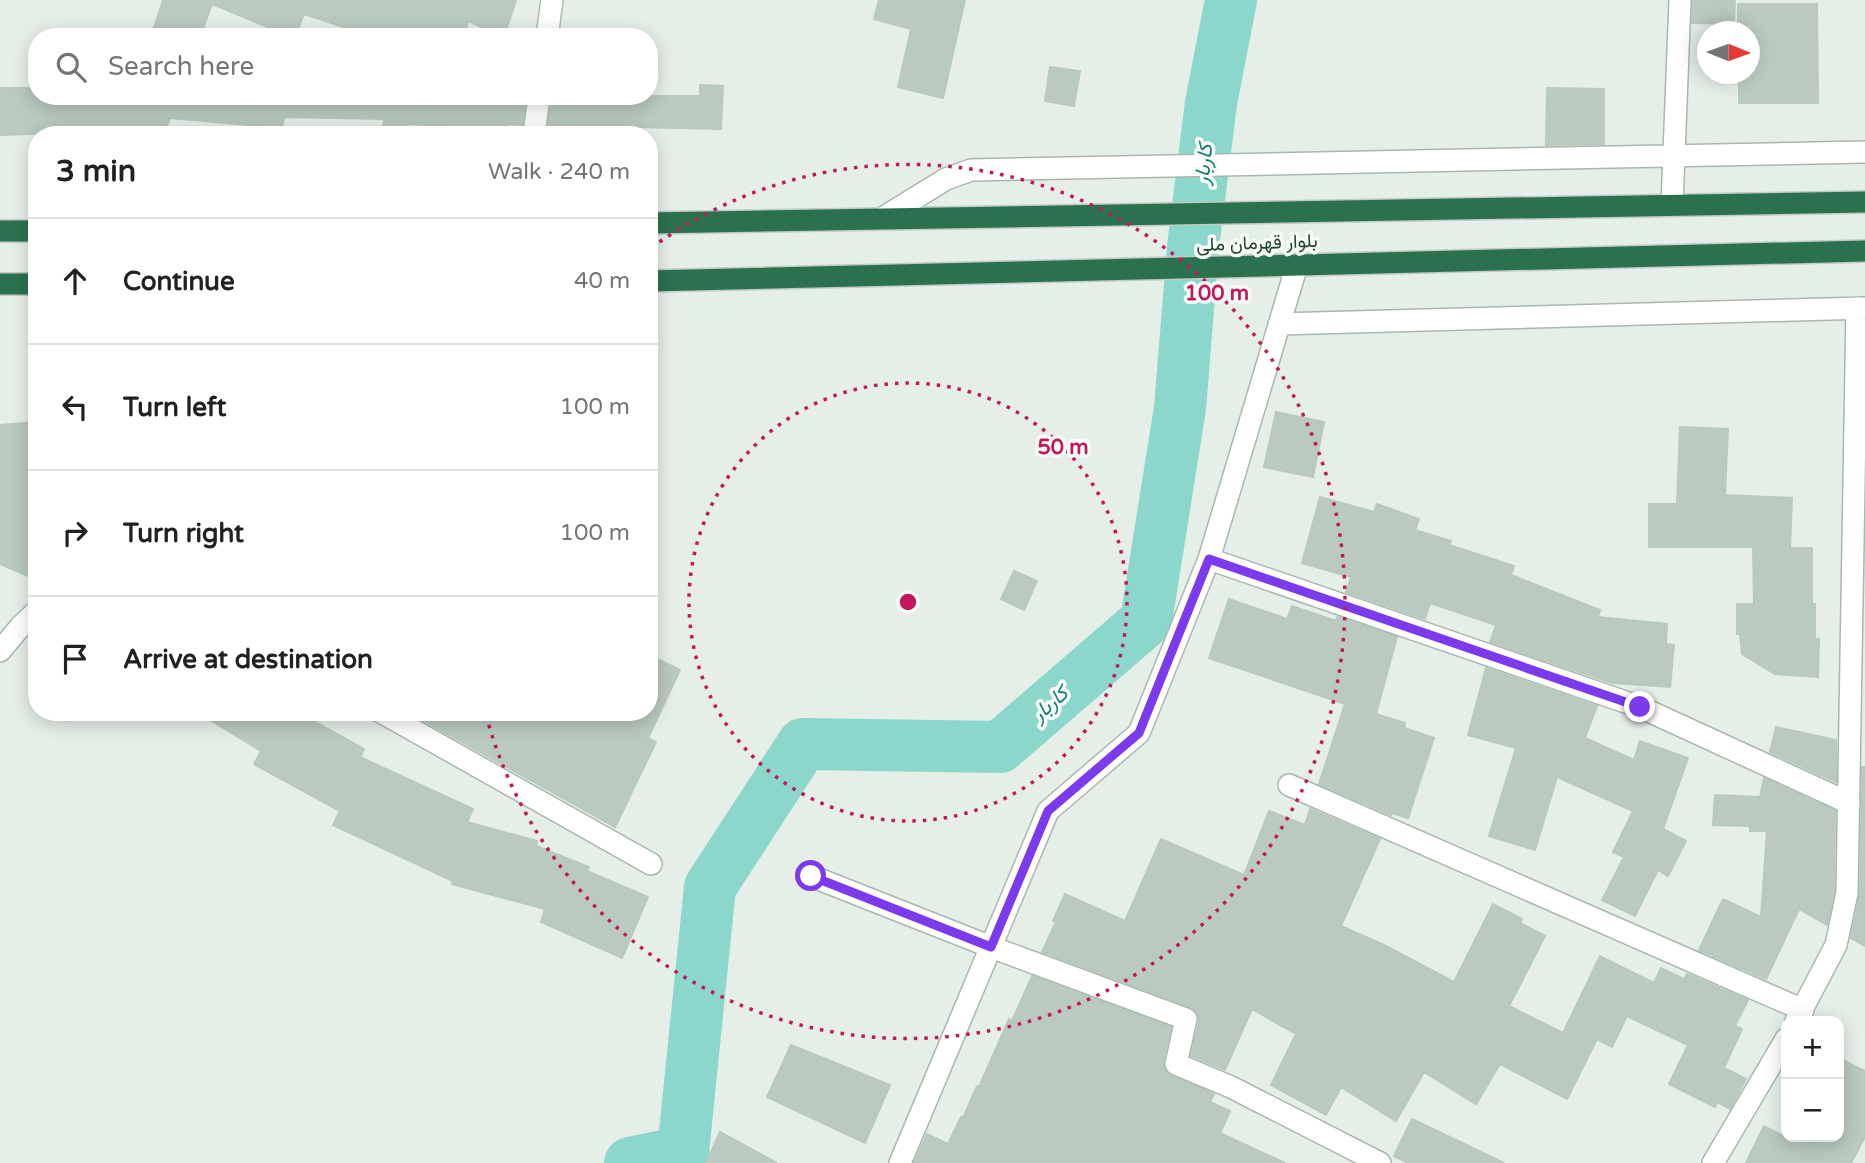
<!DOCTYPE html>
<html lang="en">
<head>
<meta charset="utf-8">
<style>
	body { margin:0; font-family:"Varela Round",Vazirmatn,sans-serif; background:#f6f6f6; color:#202124 }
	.controls { position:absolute; right:21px; bottom:21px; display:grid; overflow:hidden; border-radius:14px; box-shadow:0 4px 18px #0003 }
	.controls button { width:63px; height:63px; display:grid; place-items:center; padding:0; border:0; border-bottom:2px solid #e0e0e0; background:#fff; color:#202124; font:35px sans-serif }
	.compass { position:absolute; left:1697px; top:21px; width:63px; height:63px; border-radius:50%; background:#fff; box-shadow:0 4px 18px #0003; rotate:91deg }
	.stop { position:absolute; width:21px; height:21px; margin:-16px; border:5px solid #7c3aed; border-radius:50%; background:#fff }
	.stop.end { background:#7c3aed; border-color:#fff; box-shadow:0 2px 7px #0008 }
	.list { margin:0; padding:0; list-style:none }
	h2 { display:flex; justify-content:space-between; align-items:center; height:91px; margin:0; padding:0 28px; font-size:30px }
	h2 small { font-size:23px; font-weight:400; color:#757577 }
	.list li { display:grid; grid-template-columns:46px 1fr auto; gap:21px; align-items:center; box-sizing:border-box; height:126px; padding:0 28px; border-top:2px solid #e0e0e0 }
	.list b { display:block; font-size:26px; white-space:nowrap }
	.list em { font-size:23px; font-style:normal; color:#757577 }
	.icon { flex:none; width:38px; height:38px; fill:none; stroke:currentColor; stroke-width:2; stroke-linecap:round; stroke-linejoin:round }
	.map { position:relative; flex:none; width:1865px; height:1163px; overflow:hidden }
	.search { position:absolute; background:#fff; box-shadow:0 4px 18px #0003; left:28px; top:28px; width:630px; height:77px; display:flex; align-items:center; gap:18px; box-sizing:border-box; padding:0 24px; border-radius:28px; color:#757577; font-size:26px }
	.panel { position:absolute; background:#fff; box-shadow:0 4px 18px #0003; left:28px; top:126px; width:630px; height:595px; border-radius:28px }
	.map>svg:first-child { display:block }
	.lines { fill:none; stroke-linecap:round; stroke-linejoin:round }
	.river { stroke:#8bd7cc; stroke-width:52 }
	.building { fill:#bacac0; stroke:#b7cabc; stroke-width:2 }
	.street-casing { stroke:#a7b8ad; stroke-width:24 }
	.secondary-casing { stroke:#a6bfaf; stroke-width:24 }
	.highway-casing { stroke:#c1cac5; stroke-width:24 }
	.street { stroke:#fff; stroke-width:21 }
	.secondary { stroke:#fff; stroke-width:21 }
	.highway { stroke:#2c714e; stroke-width:21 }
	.route { stroke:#7c3aed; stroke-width:9 }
	.ring { fill:none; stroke:#c2185b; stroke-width:3.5; stroke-dasharray:3.5 7 }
	.labels { text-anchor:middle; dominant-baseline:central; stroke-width:7; stroke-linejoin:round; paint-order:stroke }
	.street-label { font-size:19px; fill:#234331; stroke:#f6fbf7 }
	.water-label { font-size:21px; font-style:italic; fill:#187e71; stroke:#f6fbf7 }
	.centre { fill:#c2185b; stroke:#f6fbf7; stroke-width:3.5 }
	.ring-label { font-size:21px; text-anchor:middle; font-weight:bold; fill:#c2185b; stroke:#f6fbf7; stroke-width:7; stroke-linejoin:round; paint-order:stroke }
</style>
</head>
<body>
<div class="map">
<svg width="1865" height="1163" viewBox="0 0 1865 1163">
	<rect width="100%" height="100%" fill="#e5efe8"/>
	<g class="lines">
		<path class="river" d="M630 1163 683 1152 710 887 803 744 1000 747 1146 621 1180 408 1193 247 1211 103 1231 0"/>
	</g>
	<path class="building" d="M163 0H516L504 37 468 21 464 37H374L304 14 295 37H292L212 4 200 37H151Z
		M879 0H965L943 98 898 87 911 29 874 19Z
		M1693 0H1735L1734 24 1692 23Z
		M1738 4H1817L1818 103H1739V74H1749V32H1738Z
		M1050 67 1080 71 1074 106 1045 101Z
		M700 85 723 86 721 129 548 125 552 96H700Z
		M0 88H37V96H526L522 125 507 124V130L408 124 407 135H382L384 119 284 117 282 128 170 118 167 126 116 131 0 135Z
		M1547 88 1604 89V144L1546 145Z
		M1276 412 1324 422 1313 477 1264 467Z
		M37 422V580L0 564V425Z
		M1680 427 1728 429 1725 495 1792 498 1790 548H1812V604H1815V639H1819L1818 677 1775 674 1742 654 1740 634H1737V604H1754L1753 547H1649V504H1677Z
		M1320 497 1374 512 1377 504 1419 519 1415 530 1451 541 1449 545 1514 566 1511 575 1600 610 1598 617 1667 624 1666 644 1674 645 1670 687 1612 683 1490 642 1496 625 1430 603 1425 619 1346 592 1351 577 1302 563Z
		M1014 571 1037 581 1024 610 1001 599Z
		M1229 599 1287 619 1292 606 1336 621 1337 617 1397 637 1376 714 1405 723 1404 728 1434 738 1408 818 1392 813 1391 815 1319 784 1345 704 1209 658Z
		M649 655 680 670 648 738 656 742 615 827 408 712H649Z
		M1486 668 1597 706 1585 738 1634 760 1640 741 1688 758 1663 829 1686 841 1668 876 1658 870 1635 916 1602 900 1624 857 1613 852 1633 811 1557 777 1535 850 1489 836 1516 748 1468 735Z
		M197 712H297L364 749 360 757 473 809 467 822 537 841 536 846 589 867 587 871 648 897 622 958 541 922 545 909 452 884 453 881 333 825 340 811 254 764 261 751Z
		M1776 727 1836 740V782L1770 752Z
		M1862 767H1865V946L1851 938 1860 893Z
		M1764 778 1835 811 1834 892 1827 925 1799 909 1766 979 1699 950 1723 899 1761 917 1767 831H1750V826L1713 825 1715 795 1760 797Z
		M1310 809 1380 839 1341 926 1384 945 1454 982 1493 904 1522 919 1520 923 1545 936 1509 1006 1563 1033 1600 956 1654 983 1661 968 1684 979 1687 974 1748 1000 1735 1026 1742 1029 1724 1068 1746 1079 1730 1109 1717 1102 1715 1107 1669 1084 1688 1045 1627 1016 1612 1047 1597 1039 1567 1099 1500 1064 1476 1104 1424 1072 1396 1121 1341 1087 1326 1115 1271 1085 1296 1034 1252 1009 1225 1070 1191 1056 1199 1021 1196 1011 1191 1007 1042 952 1056 922 1053 921 1065 894 1125 921 1161 839 1244 875 1269 811 1305 825Z
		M1032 976 1171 1027 1163 1062 1166 1072 1214 1094 1210 1102 1230 1111 1220 1133 1285 1163H914L927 1134 948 1144 961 1117 963 1118 977 1086 979 1087 1009 1019 1012 1021Z
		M791 1045 890 1085 865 1143 767 1097Z
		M1839 1058 1865 1071V1137L1851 1163H1746L1764 1126 1785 1137H1839Z
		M1412 1119 1504 1163H1408L1394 1156Z
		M720 1132 777 1163H706Z"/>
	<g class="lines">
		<defs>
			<path id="street" d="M1672 205 1680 0
				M881 219 946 179 971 170 1865 152
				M1279 324 1865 308
				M1209 559 1640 707 1849 803
				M0 651 21 626 37 611
				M381 712 651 864
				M1289 785 1803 1010
				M811 876 991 947 1186 1019 1176 1064 1231 1087 1380 1163
				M1796 1021 1836 945 1847 893 1857 308
				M900 1163 1048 811 1139 733 1209 559 1297 265
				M1713 1163 1786 1039"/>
			<path id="secondary" d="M547 37 552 0
				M534 135 539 96"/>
			<path id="highway" d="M649 223 1865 202
				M0 231H37
				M649 281 1865 251
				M0 284H37"/>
		</defs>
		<use href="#street" class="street-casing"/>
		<use href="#secondary" class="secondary-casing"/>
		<use href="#highway" class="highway-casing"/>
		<use href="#street" class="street"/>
		<use href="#secondary" class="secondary"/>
		<use href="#highway" class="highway"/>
	</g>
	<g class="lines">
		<path class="route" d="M811 876 991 947 1048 811 1139 733 1209 559 1640 707"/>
	</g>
	<g class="ring">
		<circle cx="908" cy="602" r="219"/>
		<path d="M651 248A437 437 0 1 1 486 715"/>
	</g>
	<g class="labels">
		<g class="street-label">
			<text transform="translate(1257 243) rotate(-2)">بلوار قهرمان ملی</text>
		</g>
		<g class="water-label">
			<text transform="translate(1204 164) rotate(-84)">کاربار</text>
			<text transform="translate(1050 704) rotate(-41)">کاربار</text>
		</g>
	</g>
	<circle cx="908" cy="602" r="10" class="centre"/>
	<g class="ring-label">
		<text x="1217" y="300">100 m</text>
		<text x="1063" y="454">50 m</text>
	</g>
</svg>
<div class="controls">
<button>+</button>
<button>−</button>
</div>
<svg class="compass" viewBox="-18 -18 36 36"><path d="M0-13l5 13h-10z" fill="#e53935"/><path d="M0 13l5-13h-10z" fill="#757577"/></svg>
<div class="stop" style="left:811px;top:876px"></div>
<div class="stop end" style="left:1640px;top:707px"></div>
<div class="search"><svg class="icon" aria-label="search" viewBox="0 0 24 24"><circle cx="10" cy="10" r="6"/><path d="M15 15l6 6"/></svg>Search here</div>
<section class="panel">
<h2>3 min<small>Walk · 240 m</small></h2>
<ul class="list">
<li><svg class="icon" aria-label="ahead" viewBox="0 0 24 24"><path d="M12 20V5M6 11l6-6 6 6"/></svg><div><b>Continue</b></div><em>40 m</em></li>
<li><svg class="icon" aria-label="left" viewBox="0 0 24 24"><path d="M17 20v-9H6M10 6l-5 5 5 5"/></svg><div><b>Turn left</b></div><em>100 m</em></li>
<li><svg class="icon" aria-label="right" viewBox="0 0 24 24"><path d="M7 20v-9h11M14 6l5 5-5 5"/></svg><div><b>Turn right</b></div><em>100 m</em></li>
<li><svg class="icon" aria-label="arrive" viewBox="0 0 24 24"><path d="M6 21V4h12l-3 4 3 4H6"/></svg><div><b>Arrive at destination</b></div></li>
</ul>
</section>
</div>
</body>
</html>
